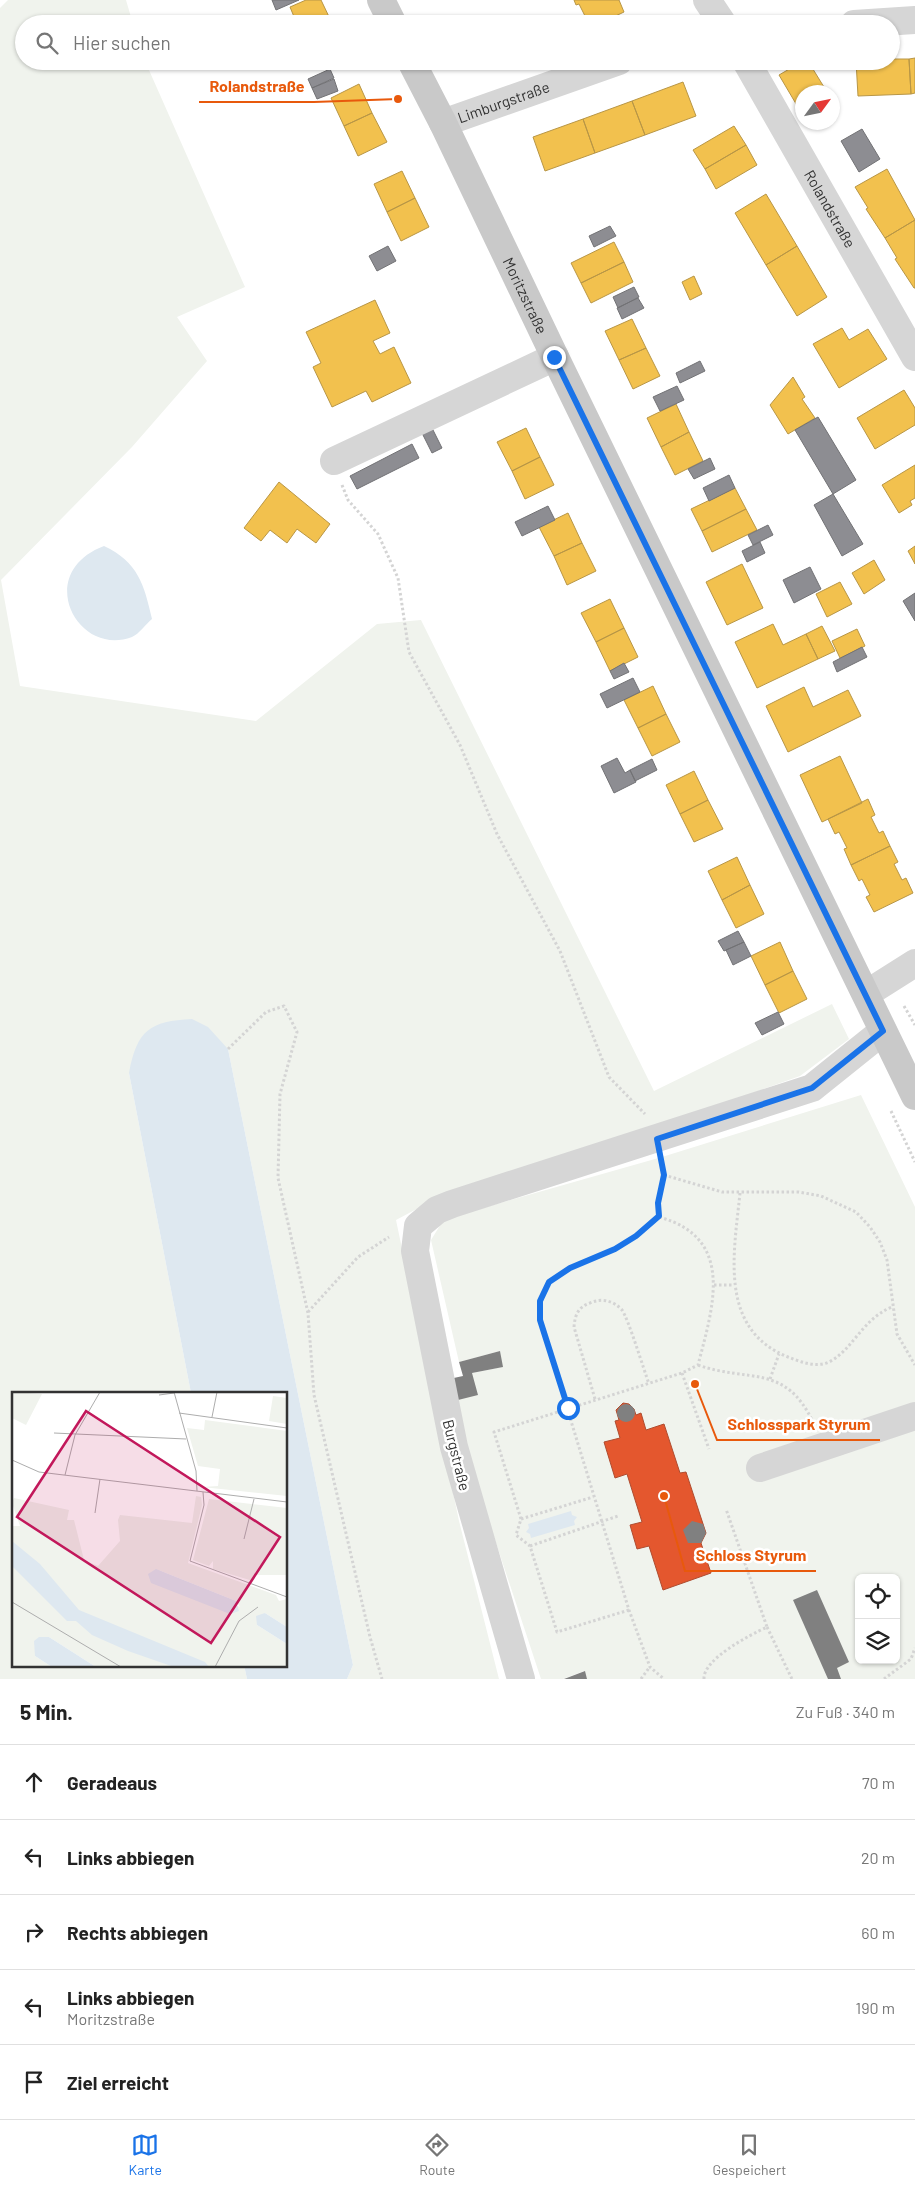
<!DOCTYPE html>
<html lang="de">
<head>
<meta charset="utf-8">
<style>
	body { margin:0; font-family:Barlow,sans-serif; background:#f6f6f6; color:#222 }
	.controls { position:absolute; right:15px; bottom:15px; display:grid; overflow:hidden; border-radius:8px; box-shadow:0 1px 4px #0004 }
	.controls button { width:45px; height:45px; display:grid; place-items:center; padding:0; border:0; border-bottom:1px solid #e0e0e0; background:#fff; color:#222; font:25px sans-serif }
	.compass { position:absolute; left:795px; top:85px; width:45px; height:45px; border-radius:50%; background:#fff; box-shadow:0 1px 4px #0004; rotate:57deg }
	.stop { position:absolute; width:15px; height:15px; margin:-11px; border:4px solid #1a73e8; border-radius:50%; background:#fff }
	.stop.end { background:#1a73e8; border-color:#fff; box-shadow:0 1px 5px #0008 }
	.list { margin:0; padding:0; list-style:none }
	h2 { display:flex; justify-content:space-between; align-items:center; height:65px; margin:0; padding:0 20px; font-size:21px }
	h2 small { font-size:16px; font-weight:400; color:#767676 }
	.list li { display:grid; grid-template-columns:32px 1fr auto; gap:15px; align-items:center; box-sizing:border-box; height:75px; padding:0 20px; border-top:1px solid #e0e0e0 }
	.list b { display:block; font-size:19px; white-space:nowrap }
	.list p { margin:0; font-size:16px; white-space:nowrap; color:#767676 }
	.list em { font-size:16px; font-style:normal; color:#767676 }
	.icon { flex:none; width:28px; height:28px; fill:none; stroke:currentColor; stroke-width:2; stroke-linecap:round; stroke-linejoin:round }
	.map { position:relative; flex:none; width:915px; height:1679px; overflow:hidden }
	.search { position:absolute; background:#fff; box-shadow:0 1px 4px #0004; left:15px; right:15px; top:15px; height:55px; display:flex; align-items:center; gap:12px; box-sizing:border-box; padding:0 18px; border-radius:28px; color:#767676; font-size:19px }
	.sheet { height:440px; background:#fff }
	nav { display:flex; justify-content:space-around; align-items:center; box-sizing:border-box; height:70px; border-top:1px solid #e0e0e0; background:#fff; font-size:14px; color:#767676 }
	nav a { display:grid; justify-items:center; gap:2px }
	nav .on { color:#1a73e8 }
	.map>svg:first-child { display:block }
	.green { fill:#f0f3ed; fill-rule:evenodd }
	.water { fill:#dee8f0 }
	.homes { fill:#f2c14e; stroke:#b89646 }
	.shops { fill:#e4572e; stroke:#af4c2f }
	.industry { fill:#8d8d92; stroke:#727275 }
	.building { fill:#808080 }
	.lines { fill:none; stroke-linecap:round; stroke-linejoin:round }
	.path { stroke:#d4d4d4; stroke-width:3; stroke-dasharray:2.5 2.5; stroke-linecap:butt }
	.minor { stroke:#d6d6d6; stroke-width:28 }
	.major { stroke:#c9c9c9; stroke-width:28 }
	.route { stroke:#1a73e8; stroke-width:6 }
	.labels { text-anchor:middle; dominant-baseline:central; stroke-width:5; stroke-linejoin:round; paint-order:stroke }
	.street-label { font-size:15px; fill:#323232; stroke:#fff }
	.inset-road { fill:none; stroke:#adadad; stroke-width:1 }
	.view { fill:#c2185b; fill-opacity:0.15; stroke:#c2185b; stroke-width:2.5 }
	.inset-edge { fill:none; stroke:#323232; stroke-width:2.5 }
	.leader { fill:none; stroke:#e8590c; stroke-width:2 }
	.callout-dot { fill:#e8590c; stroke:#fff; stroke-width:2 }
	.callout-label { font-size:16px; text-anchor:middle; font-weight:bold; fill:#e8590c; stroke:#fff; stroke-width:5; stroke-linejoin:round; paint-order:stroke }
</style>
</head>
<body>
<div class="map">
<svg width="915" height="1679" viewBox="0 0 915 1679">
	<rect width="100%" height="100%" fill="#fff"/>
	<path class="green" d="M8 0H126L133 24H24V61H145L245 287 177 317 207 361 132 447 1 580 20 686 256 721 377 624 421 620 654 1091 832 1004 849 1039 800 1076 691 1115 443 1195 396 1220 459 1521 499 1679H347L353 1665 228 1049 129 1073 191 1393H14V1665H244L247 1679H0V8Z
		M861 1095 915 1207V1679H587L584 1671 563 1679H541L466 1452 454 1401 472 1373 502 1367 500 1351 459 1362 431 1240 444 1219 662 1157ZM859 1578H896V1660H859Z"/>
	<path class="water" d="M104 546C138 562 144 584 152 619 146 624 139 634 132 637 77 658 33 573 104 546Z
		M192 1019 208 1027 228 1049 353 1665 347 1679H247L244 1665H286V1393H191L129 1073C137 1030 150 1021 192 1019Z
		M571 1511 572 1515 577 1517 574 1521 575 1525 531 1538 530 1534 526 1532 529 1528 528 1524Z"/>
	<path class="homes" d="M306 0H321L332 23 297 24 290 7Z
		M574 0H619L624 12 605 21 607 24H582L579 19 585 16 579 4 576 5Z
		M915 58V93L911 94 909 59Z
		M891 59H909L911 94 858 96 856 61H891Z
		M803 61H808L827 92H802V114L779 75Z
		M683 82 696 116 645 135 632 101Z
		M359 84 372 113 344 126 331 98Z
		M632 101 645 135 595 153 583 119Z
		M372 113 387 142 358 156 344 126Z
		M583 119 595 153 545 171 533 137Z
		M734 126 746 145 705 169 693 150Z
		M746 145 757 165 716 189 705 169Z
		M887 169 915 220 885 238 866 209 868 208 855 187Z
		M402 171 415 198 387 212 374 184Z
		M766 194 797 246 766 265 735 213Z
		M415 198 429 227 401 241 387 212Z
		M915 220V288H914L895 259 897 258 885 238Z
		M614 242 624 262 581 283 571 263Z
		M797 246 827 297 797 316 766 265Z
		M624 262 633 282 591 303 581 283Z
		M694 276 702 294 690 300 682 282Z
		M375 300 390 333 373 341 380 354 394 347 411 383 372 402 366 391 332 407 313 367 321 363 306 332Z
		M632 319 646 348 619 360 605 331Z
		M842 328 849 340 868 329 887 359 839 388 813 344Z
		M646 348 660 376 633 389 619 360Z
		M793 377 805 397 802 399 815 418 788 434 770 405Z
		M904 390 915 408V425L875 449 857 418Z
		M676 404 689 432 661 447 647 418Z
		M526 428 540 457 512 471 497 442Z
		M689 432 703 461 675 475 661 447Z
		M540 457 554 485 525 499 512 471Z
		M915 465V498L910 501 912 505 899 513 882 485Z
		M279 482 330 524 316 543 297 529 287 543 270 530 261 541 244 528Z
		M735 488 746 509 702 531 691 509Z
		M746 509 757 530 712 552 702 531Z
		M568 513 582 543 554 556 539 527Z
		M582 543 596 571 567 585 554 556Z
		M915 546V564L908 551Z
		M874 560 885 580 864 594 852 573Z
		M742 564 763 608 727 625 706 582Z
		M840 582 852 604 827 617 816 594Z
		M610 599 624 628 596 642 581 613Z
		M773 624 783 645 806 634 818 659 757 688 735 642Z
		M822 626 835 651 818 659 806 634Z
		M624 628 638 657 610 671 596 642Z
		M857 629 865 646 840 658 832 641Z
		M653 686 666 714 638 728 624 700Z
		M804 687 813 707 848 690 861 716 788 752 766 706Z
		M666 714 680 742 652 756 638 728Z
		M840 756 862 803 822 822 800 775Z
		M694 771 708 800 680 814 666 785Z
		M868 799 875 815 871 817 879 833 883 831 890 846 851 865 844 849 847 848 839 832 835 834 828 819Z
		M708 800 723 829 694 842 680 814Z
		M890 846 898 862 894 864 902 880 906 878 913 893 874 912 866 897 870 895 862 879 859 881 851 865Z
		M737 857 750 885 722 900 708 871Z
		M750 885 764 914 736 928 722 900Z
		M780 942 793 971 765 985 751 956Z
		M793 971 807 999 779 1013 765 985Z"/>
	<path class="shops" d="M623 1403 629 1404 634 1409 636 1415 641 1413 646 1430 664 1424 680 1473 686 1472 706 1533 701 1543 711 1573 663 1590 649 1546 637 1549 630 1525 642 1522 627 1474 615 1478 604 1442 620 1438 615 1421 619 1420 616 1410Z"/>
	<path class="industry" d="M272 0H299L276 10Z
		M330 69 334 78 312 88 308 79Z
		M334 79 338 91 317 99 312 88Z
		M862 129 880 159 859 172 841 141Z
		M610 226 616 236 594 247 589 236Z
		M388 246 396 261 377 271 369 256Z
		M634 287 639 297 618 308 613 297Z
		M638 298 644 308 622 319 617 308Z
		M700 361 705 371 680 383 676 373Z
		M677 386 684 400 660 411 653 397Z
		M818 417 856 480 833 494 795 430Z
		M432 428 442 448 432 453 422 433Z
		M412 444 419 458 357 489 350 476Z
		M710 458 715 469 694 479 688 469Z
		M729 475 735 488 709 501 703 488Z
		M833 494 863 544 842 556 814 505Z
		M548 506 555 520 522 536 515 522Z
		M768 525 773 535 753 545 748 535Z
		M760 542 765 553 747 562 742 551Z
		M810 567 821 589 794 603 783 580Z
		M915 593V621L903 601Z
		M862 647 867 657 837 672 833 662Z
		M624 663 629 672 614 679 610 671Z
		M633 678 640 692 607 708 600 694Z
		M617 758 625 773 630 770 636 782 614 793 601 766Z
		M652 759 657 770 635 781 630 770Z
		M738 931 744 942 724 951 718 941Z
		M744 942 751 956 733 965 726 950Z
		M778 1012 784 1024 762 1035 755 1023Z"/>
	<path class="building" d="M500 1351 503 1367 472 1373 478 1395 454 1401 449 1379 463 1376 459 1362Z
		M617 1413a9 9 0 1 1 18 0a9 9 0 1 1-18 0Z
		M692 1521 703 1524 706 1533 701 1543H688L683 1530Z
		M817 1590 849 1662 837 1668 841 1679H828L793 1600Z
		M585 1671 587 1679H564Z"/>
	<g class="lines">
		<path class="path" d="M342 485 348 500 378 534 398 578 409 652 460 745 497 834 560 951 609 1077 645 1114
			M904 1006 915 1025
			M228 1049 266 1012 284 1006 297 1032 280 1094 278 1178 308 1313 314 1395 370 1637 382 1679
			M891 1111 915 1162
			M662 1163C664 1182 658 1198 659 1217 646 1229 632 1240 616 1248 598 1258 560 1266 549 1284 541 1296 540 1307 540 1320L629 1610 650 1667 664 1679
			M664 1175 722 1192H799L821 1196 856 1212 870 1227 880 1242 887 1260 897 1334 915 1365
			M740 1193C734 1253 718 1329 788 1357 801 1362 816 1368 829 1362 853 1350 862 1319 892 1307
			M714 1285H734
			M308 1312 358 1257 389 1237
			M698 1365C749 1383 785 1363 813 1422
			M682 1373 709 1449
			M770 1379 779 1354
			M595 1399 574 1327C575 1315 578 1307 590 1303 601 1298 613 1300 622 1310 628 1318 644 1370 649 1384
			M521 1519 593 1497
			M530 1546 618 1516
			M629 1610 557 1632 530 1546 516 1535 521 1519 494 1432 682 1373 698 1365C713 1307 736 1238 659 1217
			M767 1627 792 1679
			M641 1679 649 1668
			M704 1679C703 1659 750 1635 767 1627L726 1509
			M884 1679 911 1659 915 1648"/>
		<g class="minor">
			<path d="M707 0 723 24"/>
			<path d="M854 24 915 20"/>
			<path id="s1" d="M746 61 915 357"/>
			<path id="s2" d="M443 123 619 61"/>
			<path d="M334 461 555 357"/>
			<path d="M866 994 915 963"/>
			<path d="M760 1468 915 1416"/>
			<path d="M521 1679 454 1447 415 1251 418 1226 437 1210 452 1204 812 1088 883 1031"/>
		</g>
		<g class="major">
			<path d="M381 0 393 24"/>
			<path id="s3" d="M411 61 443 123 555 357 915 1096"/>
		</g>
	</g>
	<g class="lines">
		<path class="route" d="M554 357 883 1031 812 1088 657 1139 664 1175 658 1203 659 1216 636 1236 615 1249 570 1268 549 1282 540 1301V1320L568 1408"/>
	</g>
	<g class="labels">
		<g class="street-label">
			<text stroke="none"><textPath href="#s2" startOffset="64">Limburgstraße</textPath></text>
			<text stroke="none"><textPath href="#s1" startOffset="170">Rolandstraße</textPath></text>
			<text stroke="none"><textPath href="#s3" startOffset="261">Moritzstraße</textPath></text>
			<text transform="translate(457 1455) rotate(76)">Burgstraße</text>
		</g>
	</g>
	<g transform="translate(12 1392)">
		<rect width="275" height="275" fill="#fff"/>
		<path d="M0 0 30 2 14 33 0 26ZM261 4 275 6V32L257 29ZM193 28 275 39V104L190 95 206 94 208 77 186 74 175 36 192 38ZM184 104 189 105 190 113 176 171 264 203 267 209 275 207V235L253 221 245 233 275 252V275H84L37 245 23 264 40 275H0V134H8L0 111 2 106 57 118 55 128H62L72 168 86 174 108 149 106 128 108 123 180 131ZM144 177 224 209 228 215ZM197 107 275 116V183H243L241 189 201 177V169L197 174 181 168Z" fill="#f0f3ed" fill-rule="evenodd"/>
		<path d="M0 149 28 172 67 218 193 270 197 275H162L116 259 80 243 64 229H55L0 174ZM144 177 224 209 227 219 218 222 139 191 136 182ZM253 221 275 235V252L245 233 244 224ZM27 245H37L84 275H40L23 264 22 249Z" fill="#dee8f0"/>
		<path class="inset-road" d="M162 0 184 79 185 99M147 3 162 1M167 21 275 36M200 25 205 0M42 41 174 47M0 68 27 80 275 110M53 83 63 43 88 0M191 100 192 113 178 169 275 205M83 121 88 87M232 147 242 107M0 210 109 275M203 275 227 229 246 215"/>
		<path class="view" d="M74 19 268 145 199 251 5 125Z"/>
		<rect width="275" height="275" class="inset-edge"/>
	</g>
	<path class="leader" d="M398 99L314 102H199M695 1384L717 1440H880M664 1496L685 1571H816"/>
	<g class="callout-dot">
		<circle cx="398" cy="99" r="5"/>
		<circle cx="695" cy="1384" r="5"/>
		<circle cx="664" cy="1496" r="5"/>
	</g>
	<g class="callout-label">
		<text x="257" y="92">Rolandstraße</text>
		<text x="799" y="1430">Schlosspark Styrum</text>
		<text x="751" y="1561">Schloss Styrum</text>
	</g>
</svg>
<div class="controls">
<button><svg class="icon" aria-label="locate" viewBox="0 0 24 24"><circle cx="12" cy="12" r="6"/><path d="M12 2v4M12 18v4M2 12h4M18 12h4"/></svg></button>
<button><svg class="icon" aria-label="layers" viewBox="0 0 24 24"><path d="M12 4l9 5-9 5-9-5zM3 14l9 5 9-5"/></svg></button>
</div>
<svg class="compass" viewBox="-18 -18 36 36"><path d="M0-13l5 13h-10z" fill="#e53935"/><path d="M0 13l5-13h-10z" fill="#767676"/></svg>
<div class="stop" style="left:568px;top:1408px"></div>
<div class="stop end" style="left:554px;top:357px"></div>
<div class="search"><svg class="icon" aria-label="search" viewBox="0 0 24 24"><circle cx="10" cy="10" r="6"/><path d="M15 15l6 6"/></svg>Hier suchen</div>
</div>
<section class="sheet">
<h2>5 Min.<small>Zu Fuß · 340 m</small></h2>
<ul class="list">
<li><svg class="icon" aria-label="ahead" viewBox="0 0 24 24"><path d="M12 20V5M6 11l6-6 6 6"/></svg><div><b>Geradeaus</b></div><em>70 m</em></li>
<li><svg class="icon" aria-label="left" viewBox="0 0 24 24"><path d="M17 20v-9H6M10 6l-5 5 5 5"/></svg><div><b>Links abbiegen</b></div><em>20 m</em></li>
<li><svg class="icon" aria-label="right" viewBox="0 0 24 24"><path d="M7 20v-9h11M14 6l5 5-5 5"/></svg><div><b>Rechts abbiegen</b></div><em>60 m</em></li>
<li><svg class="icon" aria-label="left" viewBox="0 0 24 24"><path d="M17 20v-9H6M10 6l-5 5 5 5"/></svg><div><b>Links abbiegen</b><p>Moritzstraße</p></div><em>190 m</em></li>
<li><svg class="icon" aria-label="arrive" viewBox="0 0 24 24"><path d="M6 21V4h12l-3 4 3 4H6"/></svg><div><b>Ziel erreicht</b></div></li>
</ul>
</section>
<nav>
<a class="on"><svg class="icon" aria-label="map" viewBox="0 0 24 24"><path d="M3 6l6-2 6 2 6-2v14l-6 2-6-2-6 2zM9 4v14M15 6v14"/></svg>Karte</a>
<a><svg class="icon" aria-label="directions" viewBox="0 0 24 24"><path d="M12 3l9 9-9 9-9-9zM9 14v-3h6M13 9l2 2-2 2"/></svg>Route</a>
<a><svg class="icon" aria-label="saved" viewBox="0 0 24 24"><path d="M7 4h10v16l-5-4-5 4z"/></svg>Gespeichert</a>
</nav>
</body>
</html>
